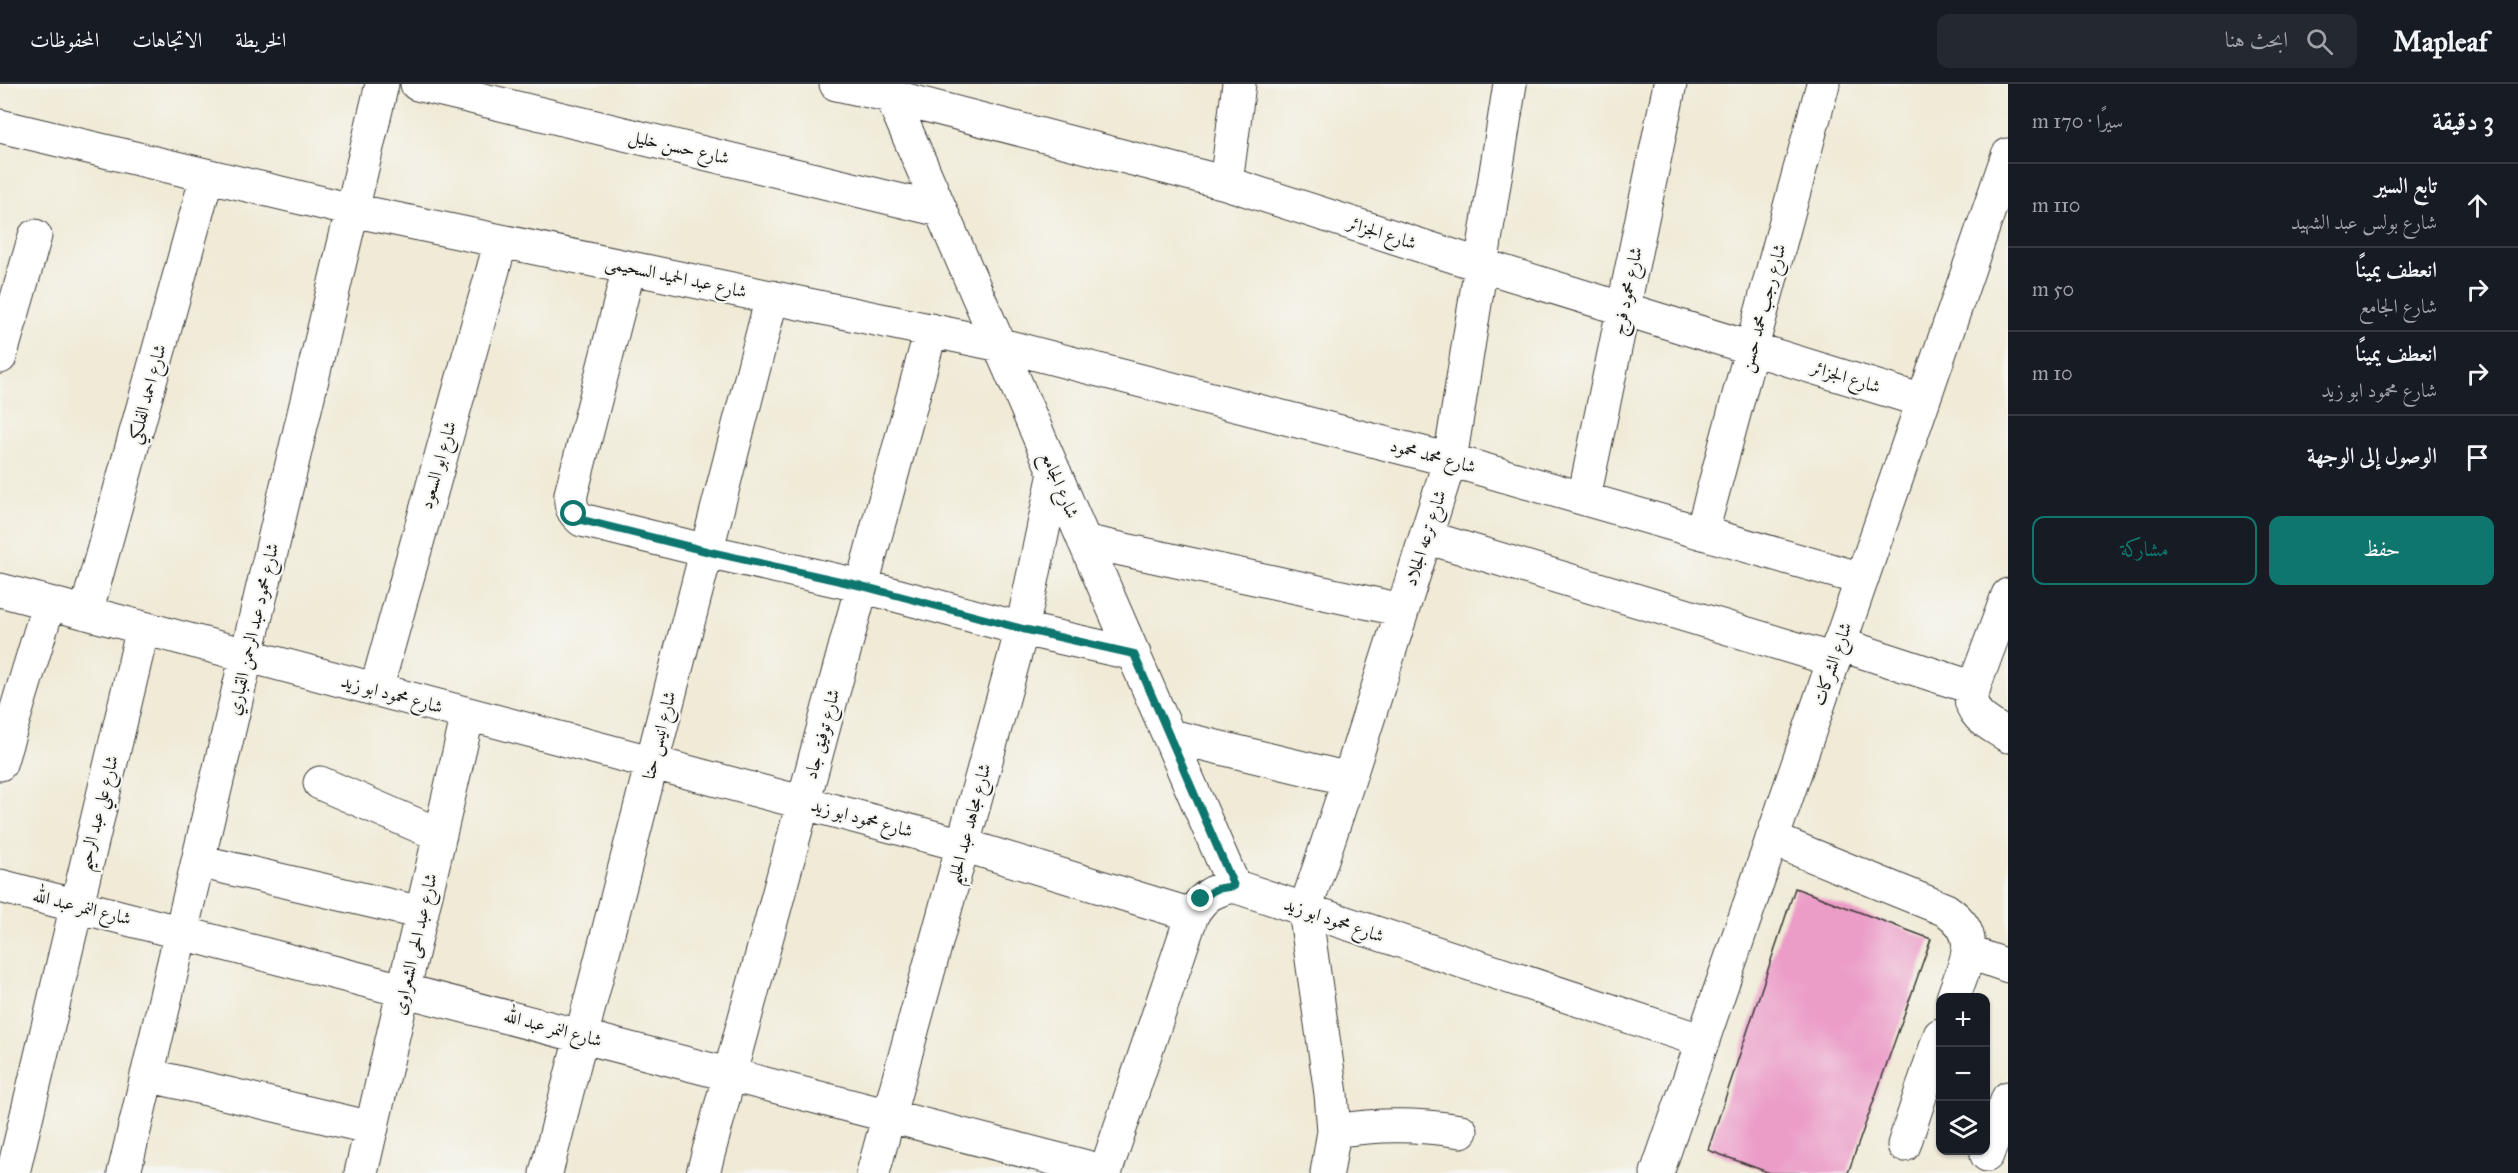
<!DOCTYPE html>
<html lang="ar">
<head>
<meta charset="utf-8">
<style>
	body { margin:0; font-family:"IM FELL Great Primer",Amiri,serif; background:#242831; color:#f1f3f6; direction:rtl }
	.controls { position:absolute; right:18px; bottom:18px; display:grid; overflow:hidden; border-radius:12px; box-shadow:0 2px 4px #0004 }
	.controls button { width:54px; height:54px; display:grid; place-items:center; padding:0; border:0; border-bottom:2px solid #363941; background:#171b24; color:#f1f3f6; font:30px sans-serif }
	.stop { position:absolute; width:18px; height:18px; margin:-14px; border:4px solid #0f766e; border-radius:50%; background:#fff }
	.stop.end { background:#0f766e; border-color:#fff; box-shadow:0 2px 6px #0008 }
	.list { margin:0; padding:0; list-style:none }
	h2 { display:flex; justify-content:space-between; align-items:center; height:78px; margin:0; padding:0 24px; font-size:26px }
	h2 small { font-size:20px; font-weight:400; color:#9ea1a6 }
	.list li { display:grid; grid-template-columns:39px 1fr auto; gap:18px; align-items:center; box-sizing:border-box; height:84px; padding:0 24px; border-top:2px solid #363941 }
	.list b { display:block; font-size:22px; white-space:nowrap }
	.list p { margin:0; font-size:20px; white-space:nowrap; color:#9ea1a6 }
	.list em { font-size:20px; font-style:normal; color:#9ea1a6 }
	.actions { display:flex; gap:12px; padding:18px 24px }
	.actions a { flex:1; padding:14px 0; border:2px solid #0f766e; border-radius:12px; text-align:center; font-size:21px; color:#0f766e }
	.actions .main { background:#0f766e; color:#fff }
	.icon { flex:none; width:33px; height:33px; fill:none; stroke:currentColor; stroke-width:2; stroke-linecap:round; stroke-linejoin:round }
	.map { position:relative; flex:none; width:2008px; height:1089px; overflow:hidden; direction:ltr }
	header { display:flex; align-items:center; gap:36px; box-sizing:border-box; height:84px; padding:0 30px; background:#171b24; border-bottom:2px solid #363941 }
	header strong { font-size:28px }
	nav { display:flex; gap:33px; margin-inline-start:auto; font-size:21px }
	.search { width:420px; height:54px; background:#242831; display:flex; align-items:center; gap:15px; box-sizing:border-box; padding:0 21px; border-radius:12px; color:#9ea1a6; font-size:22px }
	main { display:flex }
	aside { flex:1; background:#171b24 }
	.map>svg:first-child { display:block }
	.building { fill:#eb9cc7 }
	.lines { fill:none; stroke-linecap:round; stroke-linejoin:round }
	.minor-casing { stroke:#3c3b38; stroke-width:35 }
	.major-casing { stroke:#3c3b38; stroke-width:35 }
	.minor { stroke:#fff; stroke-width:33 }
	.major { stroke:#fff; stroke-width:33 }
	.route { stroke:#0f766e; stroke-width:8 }
	.labels { text-anchor:middle; dominant-baseline:central; stroke-width:4.5; stroke-linejoin:round; paint-order:stroke }
	.street-label { font-size:18px; fill:#1c1c1c; stroke:#f6f6f2 }
</style>
</head>
<body>
<header>
<strong>Mapleaf</strong>
<div class="search"><svg class="icon" aria-label="search" viewBox="0 0 24 24"><circle cx="10" cy="10" r="6"/><path d="M15 15l6 6"/></svg>ابحث هنا</div>
<nav><a>الخريطة</a><a>الاتجاهات</a><a>المحفوظات</a></nav>
</header>
<main>
<aside>
<h2>3 دقيقة<small>سيرًا · 170 m</small></h2>
<ul class="list">
<li><svg class="icon" aria-label="ahead" viewBox="0 0 24 24"><path d="M12 20V5M6 11l6-6 6 6"/></svg><div><b>تابع السير</b><p>شارع بولس عبد الشهيد</p></div><em>110 m</em></li>
<li><svg class="icon" aria-label="right" viewBox="0 0 24 24"><path d="M7 20v-9h11M14 6l5 5-5 5"/></svg><div><b>انعطف يمينًا</b><p>شارع الجامع</p></div><em>50 m</em></li>
<li><svg class="icon" aria-label="right" viewBox="0 0 24 24"><path d="M7 20v-9h11M14 6l5 5-5 5"/></svg><div><b>انعطف يمينًا</b><p>شارع محمود ابو زيد</p></div><em>10 m</em></li>
<li><svg class="icon" aria-label="arrive" viewBox="0 0 24 24"><path d="M6 21V4h12l-3 4 3 4H6"/></svg><div><b>الوصول إلى الوجهة</b></div></li>
</ul>
<div class="actions"><a class="main">حفظ</a><a>مشاركة</a></div>
</aside>
<div class="map">
<svg width="2008" height="1089" viewBox="0 0 2008 1089">
	<rect width="100%" height="100%" fill="#f6f6f2"/>
	<filter id="ink" filterUnits="userSpaceOnUse"><feTurbulence type="fractalNoise" baseFrequency=".0167" numOctaves="2"/><feDisplacementMap in="SourceGraphic" scale="12" xChannelSelector="R" yChannelSelector="G"/><feConvolveMatrix kernelMatrix="1 2 1 2 8 2 1 2 1" color-interpolation-filters="sRGB"/></filter>
	<filter id="wash" filterUnits="userSpaceOnUse"><feTurbulence type="fractalNoise" baseFrequency=".008" numOctaves="4" result="noise"/><feDisplacementMap in="SourceGraphic" scale="24" xChannelSelector="R" yChannelSelector="G"/><feGaussianBlur stdDeviation="1.35" result="paint"/><feColorMatrix in="noise" values="0 0 0 0 0 0 0 0 0 0 0 0 0 0 0 0 0 1.4 0 .05"/><feComposite in="paint" operator="in"/></filter>
	<g filter="url(#wash)">
		<rect width="100%" height="100%" fill="#f0ead6"/>
		<g id="blocks">
			<path class="building" d="M1795 804 1931 855 1848 1089H1770L1708 1066Z"/>
		</g>
	</g>
	<g filter="url(#ink)">
		<use href="#blocks" fill-opacity="0" stroke="#3c3b38" stroke-width="1.5"/>
		<g class="lines">
			<defs>
				<path id="minor" d="M417 0 940 126
					M836 0 891 12 1226 99 1481 181 1923 317
					M886 0 1234 802
					M0 42 352 126 1001 261 1450 376 1862 495
					M1226 99 1239 0
					M629 184 571 410C570 422 572 428 582 436L707 467 862 502 1022 545 1134 570
					M0 273 35 152
					M1584 414 1670 0
					M1702 448 1823 0
					M1426 453 1834 576
					M1084 457 1402 526
					M0 506 963 761 1192 831C1203 812 1213 806 1234 802L1703 957
					M2008 511 1971 611C1970 633 1992 641 2008 652
					M86 529 207 92
					M1839 560 1974 604
					M376 606 501 157
					M1171 652 1349 695
					M0 680 49 519
					M320 699 440 751
					M1772 755 1946 826C1984 852 1965 878 1953 914
					M198 777 422 829
					M0 802 1106 1088
					M1968 868 2008 882
					M147 991 372 1044
					M1334 1047C1381 1040 1414 1040 1461 1047
					M1904 1061 1940 951
					M1987 1071 2008 1014
					M13 1089 143 544
					M124 1089 382 0
					M361 1089 468 630
					M546 1089 772 213
					M703 1089 931 246
					M873 1089 1022 545 1055 389
					M1105 1089 1192 831
					M1327 1089 1334 1047 1331 1010 1305 826 1349 695 1450 376 1510 0"/>
				<path id="major" d="M1657 1089 2008 71"/>
			</defs>
			<use href="#minor" class="minor-casing"/>
			<use href="#major" class="major-casing"/>
			<use href="#minor" class="minor"/>
			<use href="#major" class="major"/>
		</g>
	</g>
	<g class="lines" filter="url(#ink)">
		<path class="route" d="M574 430 582 436 706 467 862 502 1023 545 1134 570 1234 802 1216 805 1201 815"/>
	</g>
	<g class="labels">
		<g class="street-label">
			<text transform="translate(679 63) rotate(13)">شارع حسن خليل</text>
			<text transform="translate(1382 149) rotate(18)">شارع الجزائر</text>
			<text transform="translate(676 193) rotate(12)">شارع عبد الحميد السحيمى</text>
			<text transform="translate(1627 207) rotate(-78)">شارع محمود فرج</text>
			<text transform="translate(1763 224) rotate(-75)">شارع رجب محمد حسن</text>
			<text transform="translate(1846 293) rotate(17)">شارع الجزائر</text>
			<text transform="translate(147 310) rotate(-75)">شارع احمد الفلكي</text>
			<text transform="translate(1433 372) rotate(15)">شارع محمد محمود</text>
			<text transform="translate(438 381) rotate(-74)">شارع ابو السعود</text>
			<text transform="translate(1060 401) rotate(67)">شارع الجامع</text>
			<text transform="translate(1425 454) rotate(-72)">شارع ترعه الجلاد</text>
			<text transform="translate(253 545) rotate(-77)">شارع محمود عبد الرحمن القباري</text>
			<text transform="translate(1832 580) rotate(-71)">شارع الشركات</text>
			<text transform="translate(392 610) rotate(15)">شارع محمود ابو زيد</text>
			<text transform="translate(822 650) rotate(-75)">شارع توفيق جاد</text>
			<text transform="translate(659 651) rotate(-76)">شارع انيس حنا</text>
			<text transform="translate(98 729) rotate(-76)">شارع علي عبد الرحيم</text>
			<text transform="translate(862 734) rotate(15)">شارع محمود ابو زيد</text>
			<text transform="translate(969 740) rotate(-75)">شارع مجاهد عبد الحليم</text>
			<text transform="translate(82 823) rotate(14)">شارع النمر عبد الله</text>
			<text transform="translate(1334 836) rotate(19)">شارع محمود ابو زيد</text>
			<text transform="translate(415 860) rotate(-77)">شارع عبد الحى الشعراوى</text>
			<text transform="translate(553 944) rotate(15)">شارع النمر عبد الله</text>
		</g>
	</g>
</svg>
<div class="controls">
<button>+</button>
<button>−</button>
<button><svg class="icon" aria-label="layers" viewBox="0 0 24 24"><path d="M12 4l9 5-9 5-9-5zM3 14l9 5 9-5"/></svg></button>
</div>
<div class="stop" style="left:574px;top:430px"></div>
<div class="stop end" style="left:1201px;top:815px"></div>
</div>
</main>
</body>
</html>
